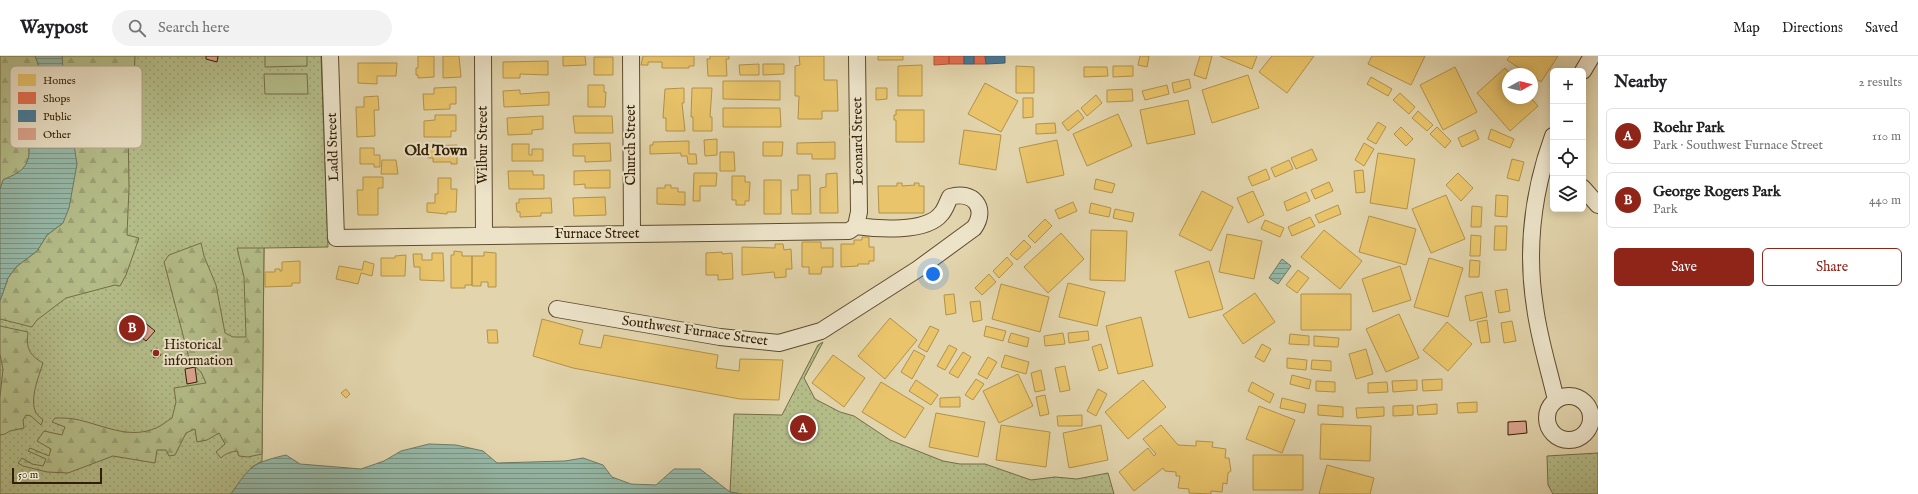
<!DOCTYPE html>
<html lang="en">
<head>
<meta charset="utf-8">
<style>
	body { margin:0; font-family:"IM FELL English",serif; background:#f2f2f2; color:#202124 }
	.controls { position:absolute; right:12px; top:12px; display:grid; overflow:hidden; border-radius:6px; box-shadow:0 2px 10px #0003 }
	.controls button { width:36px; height:36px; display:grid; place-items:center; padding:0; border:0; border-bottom:1px solid #e0e0e0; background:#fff; color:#202124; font:20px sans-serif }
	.compass { position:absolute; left:1502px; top:12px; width:36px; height:36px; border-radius:50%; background:#fff; box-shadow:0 2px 10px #0003; rotate:82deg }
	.scale { position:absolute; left:12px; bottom:10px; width:90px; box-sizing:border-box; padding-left:4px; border:2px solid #321e04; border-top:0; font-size:11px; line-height:14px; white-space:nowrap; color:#321e04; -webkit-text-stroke:3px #ece3c9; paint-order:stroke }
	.you { position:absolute; left:933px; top:218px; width:14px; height:14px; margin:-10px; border:3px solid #fff; border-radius:50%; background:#1a73e8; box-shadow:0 0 0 6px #1a73e833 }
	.badge { display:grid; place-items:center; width:26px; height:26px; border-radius:50%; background:#8f2418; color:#fff; font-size:13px; font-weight:700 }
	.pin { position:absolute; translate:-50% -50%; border:2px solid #fff; box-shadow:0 1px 4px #0006 }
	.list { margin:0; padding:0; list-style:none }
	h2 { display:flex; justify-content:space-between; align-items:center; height:52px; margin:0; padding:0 16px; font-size:17px }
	h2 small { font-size:13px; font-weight:400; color:#757577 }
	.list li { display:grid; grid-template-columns:26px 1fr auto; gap:12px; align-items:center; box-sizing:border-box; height:56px; margin:0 8px 8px; padding:0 8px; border:1px solid #e0e0e0; border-radius:6px }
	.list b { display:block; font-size:15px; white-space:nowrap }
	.list p { margin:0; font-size:13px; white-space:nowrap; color:#757577 }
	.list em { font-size:13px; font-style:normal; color:#757577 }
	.actions { display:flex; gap:8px; padding:12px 16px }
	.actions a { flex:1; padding:9px 0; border:1px solid #8f2418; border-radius:6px; text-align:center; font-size:14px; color:#8f2418 }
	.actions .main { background:#8f2418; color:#fff }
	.icon { flex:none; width:22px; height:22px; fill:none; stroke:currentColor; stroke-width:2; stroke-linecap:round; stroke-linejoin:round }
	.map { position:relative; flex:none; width:1598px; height:438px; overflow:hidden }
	header { display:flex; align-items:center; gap:24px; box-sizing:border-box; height:56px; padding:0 20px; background:#fff; border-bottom:1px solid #e0e0e0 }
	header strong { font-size:19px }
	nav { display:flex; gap:22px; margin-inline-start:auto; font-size:14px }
	.search { width:280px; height:36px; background:#f2f2f2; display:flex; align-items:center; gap:10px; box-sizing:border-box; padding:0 14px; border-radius:22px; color:#757577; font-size:15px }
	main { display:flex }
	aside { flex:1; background:#fff }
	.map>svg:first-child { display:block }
	.grass { fill:url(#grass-dots); stroke:#736e46 }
	.forest { fill:url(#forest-firs); stroke:#736e46 }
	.garden { fill:#b4bd89; stroke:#736e46 }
	.water { fill:url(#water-rules); stroke:#6d7a66 }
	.homes { fill:#e9c46a; stroke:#b2924b }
	.shops { fill:#e76f51; stroke:#b1573a }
	.public { fill:#457b9d; stroke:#3f5f6f }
	.building { fill:#dca58f; stroke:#321e04 }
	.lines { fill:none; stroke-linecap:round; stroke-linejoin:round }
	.minor-casing { stroke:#5e4c2e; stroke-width:18 }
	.minor { stroke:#ece3c9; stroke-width:16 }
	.poi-dot { fill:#8f2418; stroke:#ece3c9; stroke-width:1.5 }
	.labels { text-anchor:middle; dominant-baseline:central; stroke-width:4; stroke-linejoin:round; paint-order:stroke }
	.street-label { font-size:14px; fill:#321e04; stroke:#ece3c9 }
	.poi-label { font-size:14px; fill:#321e04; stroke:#ece3c9; text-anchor:start }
	.neighbourhood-label { font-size:15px; font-weight:bold; fill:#321e04; stroke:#ece3c9 }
	.key { fill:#ece3c9; stroke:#b4a88e; stroke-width:1 }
	.key-label { font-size:11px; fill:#321e04 }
</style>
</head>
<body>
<header>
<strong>Waypost</strong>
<div class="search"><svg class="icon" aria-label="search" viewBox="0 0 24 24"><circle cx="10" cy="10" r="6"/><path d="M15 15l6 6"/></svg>Search here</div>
<nav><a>Map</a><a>Directions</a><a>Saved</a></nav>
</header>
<main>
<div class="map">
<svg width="1598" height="438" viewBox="0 0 1598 438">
	<defs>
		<pattern id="grass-dots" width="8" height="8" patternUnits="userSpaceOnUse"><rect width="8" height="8" fill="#b4bd89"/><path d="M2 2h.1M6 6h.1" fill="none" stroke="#9ba275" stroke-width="1.8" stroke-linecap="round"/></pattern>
		<pattern id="forest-firs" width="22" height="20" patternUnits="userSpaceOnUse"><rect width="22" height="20" fill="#b4bd89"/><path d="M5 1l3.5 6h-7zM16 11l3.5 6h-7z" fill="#9ba275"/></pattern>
		<pattern id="water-rules" width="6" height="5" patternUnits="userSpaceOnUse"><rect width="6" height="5" fill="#95b8a7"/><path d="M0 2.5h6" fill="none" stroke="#7a9586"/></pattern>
	</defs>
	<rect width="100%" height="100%" fill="#e2d4ac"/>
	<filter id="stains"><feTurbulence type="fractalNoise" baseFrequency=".005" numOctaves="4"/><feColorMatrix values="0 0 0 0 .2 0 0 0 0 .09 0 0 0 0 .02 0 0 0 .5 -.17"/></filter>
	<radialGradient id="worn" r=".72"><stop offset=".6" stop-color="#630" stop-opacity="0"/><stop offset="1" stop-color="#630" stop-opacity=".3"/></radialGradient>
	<path class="grass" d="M0 0H321L328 191 264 192 262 405 252 411 231 438H0Z
		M823 286 804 322 815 343 840 356 854 360 890 384 943 405 960 408H985L1031 424 1055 421 1077 423 1108 417 1114 438H742L730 436 734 358 782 359 818 289Z
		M1598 397V438H1553L1548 429 1547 400Z"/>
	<path class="forest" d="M0 0H35C42 14 43 33 37 48 34 54 29 60 27 67 24 83 34 94 26 109 21 117 11 120 4 124L0 133Z
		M62 0H135L132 64 128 65 129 132 127 179 139 182 126 219 120 230 115 229 66 242 37 264 32 271 0 263V245L8 222 16 211 37 195 47 179 63 167Z
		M201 187 204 200 216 229 225 277 233 281H246L244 221 237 192H264L262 398 248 401 239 400 237 395C231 396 226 397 221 402L216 396 225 388 219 377 207 384 197 386 195 373 186 377 175 399 169 400 166 394H157L155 407 113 400 68 417 47 416 23 410 18 407 22 402 32 408 43 410 46 403 28 395 30 392 49 400 51 393 37 385 44 375 62 379 65 371 52 366 55 362C64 362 73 362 83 365 107 371 131 383 156 372 161 370 167 365 172 362L176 346 174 332 206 327 201 316 190 306 164 206 169 199Z
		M0 270 28 276C26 292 29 299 43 307 39 320 29 343 36 357 37 359 41 362 43 364L41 369 31 360 26 359 23 364 24 372 10 375 5 378 0 379V341L3 313 0 298Z"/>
	<path class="garden" d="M265 0H307V10L265 11Z
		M264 18H307L308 38H265Z"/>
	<path class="water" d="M35 0H62L64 26 77 108 69 152 63 167 47 179 37 195 16 211 8 222 0 245V133L3 124C13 119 23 116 27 106 33 93 24 81 27 67 29 60 34 54 37 48 43 33 42 14 35 0Z
		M1282 203 1291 210 1278 228 1269 222Z
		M429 388 456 389 483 395 497 407 565 405 583 402 603 409 612 421 631 428 656 429 674 413H700L730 436 742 438H231C250 410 252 407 286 399L300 408 361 413 384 405 401 395Z"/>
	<path class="homes" d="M418 0H434V21L418 22V19H416V12H418Z
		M443 0H459L461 21 443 22Z
		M563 0H585L586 9 563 10Z
		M643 0H694V10H689V12H662V6H648V9H641Z
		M710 0H729V3H726L727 20H708L707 3H710Z
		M799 0H824V24H837L838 55H822V63H798L799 40H795V10L800 9Z
		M878 0H903V4H878Z
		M1140 0H1149L1147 11 1138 9Z
		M1200 0H1212L1206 23 1194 19Z
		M1220 0H1257L1252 13Z
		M1272 0H1314L1287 37 1259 16Z
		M1372 0H1425L1411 29 1368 8Z
		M1510 0H1558L1541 26 1532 20V18H1528L1507 4Z
		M594 1H613V19H594Z
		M548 5V19L520 18V22H503V6Z
		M358 7H397L396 20H377V28L358 27Z
		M759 8V19H740L739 9Z
		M763 8H784V18L763 19Z
		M922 9V40H898V10Z
		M1016 10 1034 11V37H1016Z
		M1113 10H1133V20L1113 21Z
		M1084 11H1107L1108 20 1084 21Z
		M1455 11 1477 56 1443 74 1420 29Z
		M1505 12 1510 18H1508V42H1531L1538 50 1510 75 1477 37Z
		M1248 19 1259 52 1212 67 1202 34Z
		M1371 21 1392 33 1388 40 1367 28Z
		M1189 23 1191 32 1174 37 1172 27Z
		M723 25H780V44L723 43Z
		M985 27 1018 45 1001 76 968 58Z
		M588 29H604V36H606L605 51H588Z
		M1167 29 1169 38 1145 44 1142 35Z
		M456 31V48H450V53L424 54 423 38H434V32Z
		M684 32V47H682L685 75H666V62H663L665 33Z
		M692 32H712L710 61H712V75H693V61H691Z
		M876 32H887V43L876 44Z
		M1132 33 1133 45 1107 46V34Z
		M520 34V38L549 36V49L504 51 503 35Z
		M1400 37 1415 51 1409 58 1393 44Z
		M1096 39 1102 47 1087 60 1081 52Z
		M378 40 379 54H374L375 80 357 81 356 51H364V41Z
		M1023 42H1033V61L1023 62Z
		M1188 44 1195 78 1147 88 1140 54Z
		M723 52H780L781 71H723Z
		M896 54H924V86H896V64H894V59H896Z
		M1078 54 1084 62 1068 75 1062 67Z
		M1418 55 1433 69 1427 75 1412 62Z
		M1118 58 1132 90 1087 110 1073 78Z
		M435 59H456V75H451V81H424V65L435 64Z
		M543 60V73L532 74V78L508 79 507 62Z
		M573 60H612L613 77H575Z
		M1378 66 1386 71 1376 88 1367 83Z
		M1055 67 1056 77 1036 78V68Z
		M1401 71 1413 83 1406 90 1394 78Z
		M1437 71 1451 85 1445 92 1430 78Z
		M1491 73 1514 83 1510 92 1488 83Z
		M964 74 1001 79 996 114 959 108Z
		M1475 74 1479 83 1462 91 1458 82Z
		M717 83V99L705 100 704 84Z
		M1057 84 1064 119 1027 127 1019 92Z
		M689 85V98H696L697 108H688L687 100H681V97L650 98V89H653V86Z
		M763 86H783L782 100H763Z
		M835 86V103H812V98H797V87Z
		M610 87 611 105 585 106V100H573V88Z
		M1364 87 1374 93 1364 110 1355 104Z
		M512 88H529V99H532V93H543V105H512Z
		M457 89V108H451V106H433V102H428V90Z
		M360 92H374V99H380V111H374V108H360Z
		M1312 93 1317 104 1296 113 1291 102Z
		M720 96H734L735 115H720Z
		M1378 97 1415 103 1407 153 1370 147Z
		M1512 103 1524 106 1519 125 1507 122Z
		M382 104H396L398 118H381Z
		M1289 104 1293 113 1275 121 1271 112Z
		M1266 113 1270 123 1252 130 1248 121Z
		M610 114V132H585V128L574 129V115Z
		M1363 114 1365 136 1356 137 1354 115Z
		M508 115H533V119H544V133H509Z
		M694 117H717L716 130H700V145H693Z
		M837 117 838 157H820V132L826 131V118Z
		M1458 117 1473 132 1461 145 1446 129Z
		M798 119H810L811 158H792L791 134H798Z
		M732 120H745V126H750L749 145H745V149H736V144H732Z
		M363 121H383V132H378V159H358L357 134H363Z
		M438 122H451V133H457L456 156H447V158L427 156V147H435V138H438Z
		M1096 123 1115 128 1112 137 1094 133Z
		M764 124H781V158H764Z
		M1329 126 1333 135 1315 143 1311 134Z
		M897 127H902V130L915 129 914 127H919V130H924V157H879L878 130H897Z
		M665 129H671V132H678V136H685V149L657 148V132H665Z
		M1202 135 1233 151 1211 195 1179 179Z
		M1253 135 1264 159 1248 167 1237 142Z
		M1306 136 1310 145 1287 155 1284 146Z
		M1446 139 1465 183 1431 197 1412 153Z
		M1496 139 1508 140 1507 161 1495 160Z
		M605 141 606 159 574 160 573 142Z
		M551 142 552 157H541V160L520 161V156H517L516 147H519V143Z
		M1073 146 1077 155 1059 163 1055 154Z
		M1091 147 1111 152 1109 161 1089 157Z
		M1338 149 1341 158 1319 167 1315 159Z
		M1472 150 1482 151 1481 171H1471Z
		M1115 153 1134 157 1132 166 1113 162Z
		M1369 160 1416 173 1406 209 1359 196Z
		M1310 161 1315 170 1292 180 1288 171Z
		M1045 163 1052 170 1035 187 1028 180Z
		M1265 164 1284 172 1280 181 1261 173Z
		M1495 170H1507L1506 194H1494Z
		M1091 174 1127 175 1125 225 1090 224Z
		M1324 174 1362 205 1340 233 1301 201Z
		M1061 177 1084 203 1048 237 1024 211Z
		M1227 178 1262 185 1254 223 1219 216Z
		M1471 179 1481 180 1480 200H1470Z
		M862 181H869V191H874V205H869V208H858V210L841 211V188H854V184H862Z
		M1024 184 1031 191 1017 204 1010 198Z
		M802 186H821V192H833V211H822L821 218H809V211H802Z
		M775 188H783L784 194 791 193 792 213H786V221L775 222 774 216 742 219V191L775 192Z
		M454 195 462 196V200H472V229H465V232H451V199H454Z
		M484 196 496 197V231H488V226H481V230H472V200H484Z
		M722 196V198L732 197 733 223 718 224V219H706V197Z
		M432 197H443L444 225 420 224V211H414L413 198H422V204H432Z
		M406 199 405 220H381V202H395V200Z
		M1007 201 1013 208 999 222 993 215Z
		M1429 202 1463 212 1448 261 1414 251Z
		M1470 204 1480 205 1479 221H1469Z
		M300 205V227H292V230L265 231V216H275V213H280V215H282V206Z
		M364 205 374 208 372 220 361 217 358 228 336 223 339 210 362 214Z
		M1209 205 1223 253 1189 262 1175 215Z
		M1400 210 1411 244 1373 256 1362 223Z
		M1298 214 1309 222 1297 237 1286 229Z
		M989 218 996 226 982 239 975 232Z
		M1068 227 1105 236 1097 270 1059 261Z
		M1001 228 1049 241 1040 276 992 263Z
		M1507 233 1510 255 1499 257 1495 235Z
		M1482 236 1487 261 1470 265 1465 240Z
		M1255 237 1275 266 1243 288 1223 259Z
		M954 238 956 257 946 259 944 239Z
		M1301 238H1351V274H1301Z
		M980 245 982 264 973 266 970 246Z
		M1399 258 1419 302 1386 316 1366 273Z
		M1141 261 1153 310 1118 318 1106 270Z
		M890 262 917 284 885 323 858 300Z
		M542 263 583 274 579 288 601 292 604 279 718 299 716 312 739 315 740 303 783 304 779 344 740 343 573 312 533 300Z
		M1487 264 1490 286 1481 287 1477 266Z
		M1512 265 1516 285 1504 287 1501 267Z
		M1447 266 1472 288 1448 315 1423 294Z
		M930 270 939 274 927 296 918 291Z
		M986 270 1006 275 1003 285 984 280Z
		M487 274H497L498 287H488Z
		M1088 275 1089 284 1069 287 1068 277Z
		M1011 277 1029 282 1027 291 1008 286Z
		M1063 277 1065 288 1045 290 1044 280Z
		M1290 278 1309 280V289L1289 288Z
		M1314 280 1339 282 1338 291 1314 290Z
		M1101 288 1108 312 1099 315 1092 291Z
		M1262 288 1271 293 1264 306 1255 301Z
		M949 289 957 293 945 314 937 310Z
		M1366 293 1373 318 1356 323 1349 298Z
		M914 294 925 300 912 323 901 316Z
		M963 296 971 301 958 322 949 317Z
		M833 299 865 322 844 351 812 327Z
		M1005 299 1029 306 1026 318 1001 311Z
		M988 301 997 306 987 323 978 318Z
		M1287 302 1307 304 1306 314 1287 312Z
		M1312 304 1331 305V315L1311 313Z
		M1065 310 1070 334 1060 336 1055 312Z
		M1041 314 1045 334 1035 336 1031 317Z
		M1018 318 1033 350 999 367 983 335Z
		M1292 319 1311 324 1309 333 1290 328Z
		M976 323 984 328 973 344 965 339Z
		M1442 323V334L1423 335 1422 324Z
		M916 324 938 339 931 349 909 335Z
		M1143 324 1166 351 1128 383 1105 356Z
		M1417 324V334L1393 336 1392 325Z
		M1316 325 1335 326V336L1316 335Z
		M881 326 924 352 905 382 862 356Z
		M1252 326 1274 338 1270 347 1248 335Z
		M1387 326 1388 336 1368 337V327Z
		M346 333 350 338 346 342 341 337Z
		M1098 333 1107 338 1096 360 1087 355Z
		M1045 339 1049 358 1040 360 1036 341Z
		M960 341V351H940V342Z
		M1282 342 1306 348 1304 357 1280 352Z
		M1477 346V356L1458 357 1457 347Z
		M1437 348V358L1418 359 1417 350Z
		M1318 349 1343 351V361L1318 359Z
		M1413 349V359L1393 360V350Z
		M1259 350 1295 364 1282 397 1246 383Z
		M1384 351V360L1357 362 1356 352Z
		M936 357 985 366 978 401 929 391Z
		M1082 359V370H1058L1057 360Z
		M1321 368 1371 370 1370 405 1320 403Z
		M1001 369 1050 376 1046 411 996 404Z
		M1101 369 1108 404 1069 412 1063 377Z
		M1161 369 1178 389 1196 390V385L1213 386 1212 391 1226 393 1225 402H1229L1231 415 1228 417 1227 428 1223 427 1222 436 1211 435V438L1189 437V433L1178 432 1180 420H1176V416L1165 415 1163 412 1134 435 1119 416 1148 392 1154 400 1156 398 1143 383Z
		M1253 399H1303V434H1253Z
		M1327 409 1374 422 1370 438H1319Z"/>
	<path class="shops" d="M934 0H949V8L934 9Z
		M949 0H964V8H949Z
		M974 0H985L986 8H974Z"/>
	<path class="public" d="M964 0H974V8H964Z
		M985 0H1005V7L986 8Z"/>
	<path class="building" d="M206 0H218L217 6 206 3Z
		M144 266 155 275 146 285 135 276Z
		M157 292 161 299 154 302 151 295Z
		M195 311 197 326 187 328 185 313Z
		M1526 365 1527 377 1508 379V366Z"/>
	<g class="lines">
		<defs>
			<path id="minor" d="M330 0 336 182 849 175 856 170 859 156 857 0
				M483 0 484 178
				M631 0 632 177
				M1583 15 1592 0
				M1553 80C1533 135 1526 194 1535 251 1539 283 1549 313 1556 344
				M1583 132 1598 149
				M557 253 720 281 779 287 821 275 918 213 974 172C988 152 973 134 950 141 947 147 945 154 941 158 926 177 877 173 856 170
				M1547 362a22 22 0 1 1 44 0a22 22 0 1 1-44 0Z"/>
		</defs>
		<use href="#minor" class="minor-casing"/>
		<use href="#minor" class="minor"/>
	</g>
	<circle class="poi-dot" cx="156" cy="297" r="4"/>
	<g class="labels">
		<g class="street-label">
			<text transform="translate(858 85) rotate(-91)">Leonard Street</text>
			<text transform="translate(483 89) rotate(-90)">Wilbur Street</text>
			<text transform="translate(631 89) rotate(-90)">Church Street</text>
			<text transform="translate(333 91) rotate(-92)">Ladd Street</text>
			<text x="597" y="178">Furnace Street</text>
			<text transform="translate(695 275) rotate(8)">Southwest Furnace Street</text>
		</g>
		<g class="poi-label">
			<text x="164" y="289">Historical<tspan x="164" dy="16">information</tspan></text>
		</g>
		<g class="neighbourhood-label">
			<text x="436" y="94">Old Town</text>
		</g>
	</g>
	<rect x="10" y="10" width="132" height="82" rx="6" class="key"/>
	<rect x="18" y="18" width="18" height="12" fill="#e9c46a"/>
	<rect x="18" y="36" width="18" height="12" fill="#e76f51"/>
	<rect x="18" y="54" width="18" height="12" fill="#457b9d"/>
	<rect x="18" y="72" width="18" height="12" fill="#dca58f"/>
	<g class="key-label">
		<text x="43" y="28">Homes</text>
		<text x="43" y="46">Shops</text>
		<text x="43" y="64">Public</text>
		<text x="43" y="82">Other</text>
	</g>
	<rect width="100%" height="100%" filter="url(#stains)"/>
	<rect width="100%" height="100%" fill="url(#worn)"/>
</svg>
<div class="controls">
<button>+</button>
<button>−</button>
<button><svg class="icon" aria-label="locate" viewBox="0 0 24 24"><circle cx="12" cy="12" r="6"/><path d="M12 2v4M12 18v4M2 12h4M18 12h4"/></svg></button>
<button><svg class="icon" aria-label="layers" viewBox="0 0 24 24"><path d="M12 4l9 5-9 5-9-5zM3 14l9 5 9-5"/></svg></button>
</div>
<svg class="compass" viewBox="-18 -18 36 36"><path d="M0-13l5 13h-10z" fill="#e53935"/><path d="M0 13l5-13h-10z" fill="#757577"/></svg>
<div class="scale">50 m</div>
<div class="you"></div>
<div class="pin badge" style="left:803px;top:372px">A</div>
<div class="pin badge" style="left:132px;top:272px">B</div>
</div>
<aside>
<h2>Nearby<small>2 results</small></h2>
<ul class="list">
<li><span class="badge">A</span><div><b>Roehr Park</b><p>Park · Southwest Furnace Street</p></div><em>110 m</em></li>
<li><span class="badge">B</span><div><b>George Rogers Park</b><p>Park</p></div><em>440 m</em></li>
</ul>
<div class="actions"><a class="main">Save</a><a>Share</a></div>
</aside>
</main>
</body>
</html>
